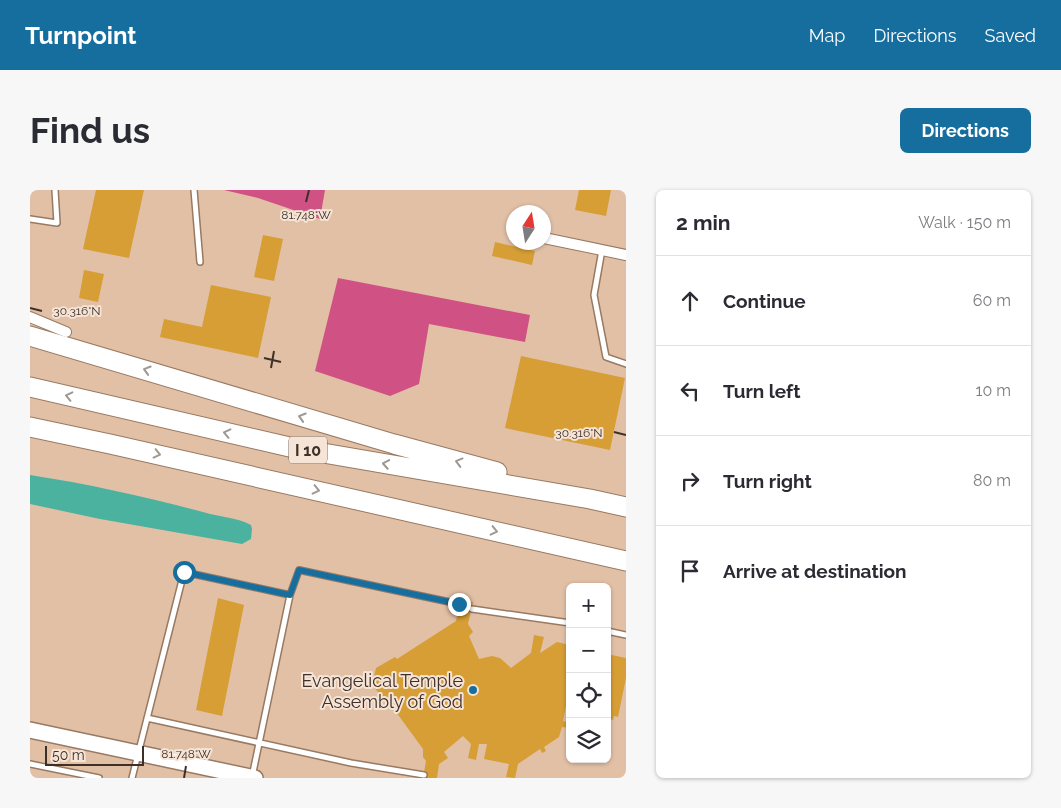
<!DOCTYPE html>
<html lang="en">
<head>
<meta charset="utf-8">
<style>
	body { margin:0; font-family:Raleway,sans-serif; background:#f7f7f7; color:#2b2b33 }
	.controls { position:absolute; right:15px; bottom:15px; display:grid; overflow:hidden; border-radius:8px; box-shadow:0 1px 4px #0004 }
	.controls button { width:45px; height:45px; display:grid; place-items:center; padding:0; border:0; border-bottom:1px solid #e1e1e2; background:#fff; color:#2b2b33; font:25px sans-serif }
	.compass { position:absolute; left:476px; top:15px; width:45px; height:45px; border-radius:50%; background:#fff; box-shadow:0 1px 4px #0004; rotate:12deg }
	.scale { position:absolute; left:15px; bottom:12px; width:99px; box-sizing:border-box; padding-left:5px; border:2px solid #3e3026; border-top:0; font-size:14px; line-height:18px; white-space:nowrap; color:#3e3026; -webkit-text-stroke:4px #f6e4d7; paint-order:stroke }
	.stop { position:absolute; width:15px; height:15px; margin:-11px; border:4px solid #166e9e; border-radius:50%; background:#fff }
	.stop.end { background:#166e9e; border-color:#fff; box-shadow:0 1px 5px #0008 }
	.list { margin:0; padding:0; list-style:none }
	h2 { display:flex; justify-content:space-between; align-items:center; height:65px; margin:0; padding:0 20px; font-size:21px }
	h2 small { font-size:16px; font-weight:400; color:#7c7c81 }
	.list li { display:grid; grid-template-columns:32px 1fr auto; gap:15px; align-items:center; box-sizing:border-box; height:90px; padding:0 20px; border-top:1px solid #e1e1e2 }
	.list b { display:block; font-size:19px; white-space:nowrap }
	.list em { font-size:16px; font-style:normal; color:#7c7c81 }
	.icon { flex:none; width:28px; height:28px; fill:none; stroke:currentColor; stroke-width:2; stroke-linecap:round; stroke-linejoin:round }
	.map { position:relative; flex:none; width:596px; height:588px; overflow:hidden; border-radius:8px }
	header { display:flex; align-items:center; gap:30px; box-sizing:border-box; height:70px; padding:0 25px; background:#166e9e; color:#fff }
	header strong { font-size:24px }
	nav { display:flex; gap:28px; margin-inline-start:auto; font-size:18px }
	.intro { display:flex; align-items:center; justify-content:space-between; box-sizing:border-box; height:120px; padding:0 30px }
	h1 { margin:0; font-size:35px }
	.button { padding:12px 22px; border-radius:8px; background:#166e9e; color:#fff; font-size:18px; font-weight:700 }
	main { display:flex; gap:30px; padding:0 30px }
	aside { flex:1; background:#fff; border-radius:8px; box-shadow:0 1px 4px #0004 }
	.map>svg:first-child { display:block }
	.forest { fill:#d05183 }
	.water { fill:#4bb29f }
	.building { fill:#d69e35 }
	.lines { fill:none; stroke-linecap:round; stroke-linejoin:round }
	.lane-casing { stroke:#987961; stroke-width:8 }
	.street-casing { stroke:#987961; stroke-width:12 }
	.secondary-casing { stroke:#987961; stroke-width:18 }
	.highway-casing { stroke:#987961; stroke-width:21 }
	.lane { stroke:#fff; stroke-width:5 }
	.street { stroke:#fff; stroke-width:10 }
	.secondary { stroke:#fff; stroke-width:15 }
	.highway { stroke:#fff; stroke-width:19 }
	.oneway { stroke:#9e9892 }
	.route { stroke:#166e9e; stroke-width:6 }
	.ticks { fill:none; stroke:#3e3026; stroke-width:2 }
	.poi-dot { fill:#166e9e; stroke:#f6e4d7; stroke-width:2 }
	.labels { text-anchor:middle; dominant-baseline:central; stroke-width:4; stroke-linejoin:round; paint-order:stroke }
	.shield { fill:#f6e4d7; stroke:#75665b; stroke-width:1 }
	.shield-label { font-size:16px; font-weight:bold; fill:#3e3026 }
	.poi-label { font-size:18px; fill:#3e3026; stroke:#f6e4d7; text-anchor:end }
	.ticks-label { font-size:12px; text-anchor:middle; fill:#3e3026; stroke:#f6e4d7; stroke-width:4; stroke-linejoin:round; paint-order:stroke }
</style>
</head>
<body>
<header>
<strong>Turnpoint</strong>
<nav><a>Map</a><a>Directions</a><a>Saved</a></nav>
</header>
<div class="intro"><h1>Find us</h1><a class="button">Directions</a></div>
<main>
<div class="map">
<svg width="596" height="588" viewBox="0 0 596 588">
	<rect width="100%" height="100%" fill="#e2c0a6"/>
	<path class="forest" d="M194 0H295L290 29 228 8Z
		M308 88 500 125 495 152 399 134 389 194 360 206 285 181Z"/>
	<path class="water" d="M0 285C59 294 116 307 173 322 189 327 206 327 221 335L222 339 221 349 212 354 70 329 0 314Z"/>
	<path class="building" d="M66 0H114L99 68 53 59Z
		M549 0H581L576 26 545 20Z
		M233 45 253 49 244 91 224 87Z
		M465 52 505 61 502 75 462 66Z
		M54 80 74 84 68 112 49 108Z
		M181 95 241 107 228 168 130 147 134 129 172 137Z
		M491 166 595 188 580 260 475 238Z
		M188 408 214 415 192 526 166 520Z
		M430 410 443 412 438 434 443 442 439 446 449 469 462 466 470 468 481 478 501 463 504 445 514 447 510 463 527 452 540 455V506H538L533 531 540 533V538L532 537 529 547 514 557 516 561 512 563 510 559 488 574 485 588 476 587 479 574 454 569 457 554H449L446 570 438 568 441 554 433 546 414 562 418 568 409 574 407 588H393L396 571 393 567V559L358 511 356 512 342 495 346 478 365 467 367 469 426 431Z
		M577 464 596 468V488L588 527 584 526 583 530 577 529Z"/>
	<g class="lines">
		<defs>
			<path id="lane" d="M164 0 170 72
				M0 29 27 33 25 0
				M572 60 564 105 576 167 596 174
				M442 419 540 433
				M577 441 596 445
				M117 528 321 573 394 585
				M0 574 69 588
				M222 587 260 405
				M102 588 154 382 260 405 269 380 429 414"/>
			<path id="street" d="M514 48 596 65
				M0 127 36 142"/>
			<path id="secondary" d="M0 540 225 588"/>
			<path id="highway" d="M0 146 364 254 467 282
				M0 197 264 258 560 309 596 317
				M0 237 80 254 596 371"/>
		</defs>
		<use href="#lane" class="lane-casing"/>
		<use href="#street" class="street-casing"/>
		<use href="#secondary" class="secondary-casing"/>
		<use href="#highway" class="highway-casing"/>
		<use href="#lane" class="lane"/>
		<use href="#street" class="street"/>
		<use href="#secondary" class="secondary"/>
		<use href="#highway" class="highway"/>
	</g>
	<defs><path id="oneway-chevron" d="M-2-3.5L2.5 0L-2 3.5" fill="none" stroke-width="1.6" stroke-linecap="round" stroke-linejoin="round" transform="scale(1.25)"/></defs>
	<g class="oneway">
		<use href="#oneway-chevron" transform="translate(117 180) rotate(-163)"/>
		<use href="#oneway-chevron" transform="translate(39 206) rotate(-167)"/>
		<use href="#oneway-chevron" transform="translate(272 227) rotate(-163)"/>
		<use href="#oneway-chevron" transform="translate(197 243) rotate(-167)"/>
		<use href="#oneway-chevron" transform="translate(127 264) rotate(13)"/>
		<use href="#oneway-chevron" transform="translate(429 272) rotate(-165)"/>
		<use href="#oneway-chevron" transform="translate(356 274) rotate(-170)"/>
		<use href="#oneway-chevron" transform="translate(286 300) rotate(13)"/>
		<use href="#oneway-chevron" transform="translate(464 341) rotate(13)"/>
	</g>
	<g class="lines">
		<path class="route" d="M154 382 260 405 269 380 429 414"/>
	</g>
	<path class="ticks" d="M276 12 279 0M0 118 12 121M234 168 251 172M241 178 244 161M584 242 596 245M154 588 156 576"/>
	<circle class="poi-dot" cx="443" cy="500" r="5"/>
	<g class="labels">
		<rect class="shield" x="259" y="246.5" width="38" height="27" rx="4"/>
		<g class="shield-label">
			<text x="278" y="260">I 10</text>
		</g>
		<g class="poi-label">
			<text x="433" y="490">Evangelical Temple<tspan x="433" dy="21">Assembly of God</tspan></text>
		</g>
	</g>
	<g class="ticks-label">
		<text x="276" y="29">81.748°W</text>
		<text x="47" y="125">30.316°N</text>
		<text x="549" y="247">30.316°N</text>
		<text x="156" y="568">81.748°W</text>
	</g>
</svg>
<div class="controls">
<button>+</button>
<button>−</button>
<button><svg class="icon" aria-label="locate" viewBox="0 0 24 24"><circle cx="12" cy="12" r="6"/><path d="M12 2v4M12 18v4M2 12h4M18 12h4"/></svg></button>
<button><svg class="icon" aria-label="layers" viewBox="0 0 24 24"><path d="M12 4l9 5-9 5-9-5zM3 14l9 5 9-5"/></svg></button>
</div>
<svg class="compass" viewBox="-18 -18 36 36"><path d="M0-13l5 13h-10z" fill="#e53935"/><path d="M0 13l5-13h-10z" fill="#7c7c81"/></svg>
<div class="scale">50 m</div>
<div class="stop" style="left:154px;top:382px"></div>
<div class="stop end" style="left:429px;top:414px"></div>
</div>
<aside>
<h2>2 min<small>Walk · 150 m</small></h2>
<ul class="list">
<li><svg class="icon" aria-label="ahead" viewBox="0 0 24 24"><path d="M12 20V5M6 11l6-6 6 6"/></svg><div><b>Continue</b></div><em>60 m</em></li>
<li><svg class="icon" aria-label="left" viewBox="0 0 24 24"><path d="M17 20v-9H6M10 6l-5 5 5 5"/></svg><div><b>Turn left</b></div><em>10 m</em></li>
<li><svg class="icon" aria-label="right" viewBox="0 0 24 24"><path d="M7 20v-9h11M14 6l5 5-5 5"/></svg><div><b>Turn right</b></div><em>80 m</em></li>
<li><svg class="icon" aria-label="arrive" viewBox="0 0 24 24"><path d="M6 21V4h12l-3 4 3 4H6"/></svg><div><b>Arrive at destination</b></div></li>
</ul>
</aside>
</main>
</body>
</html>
